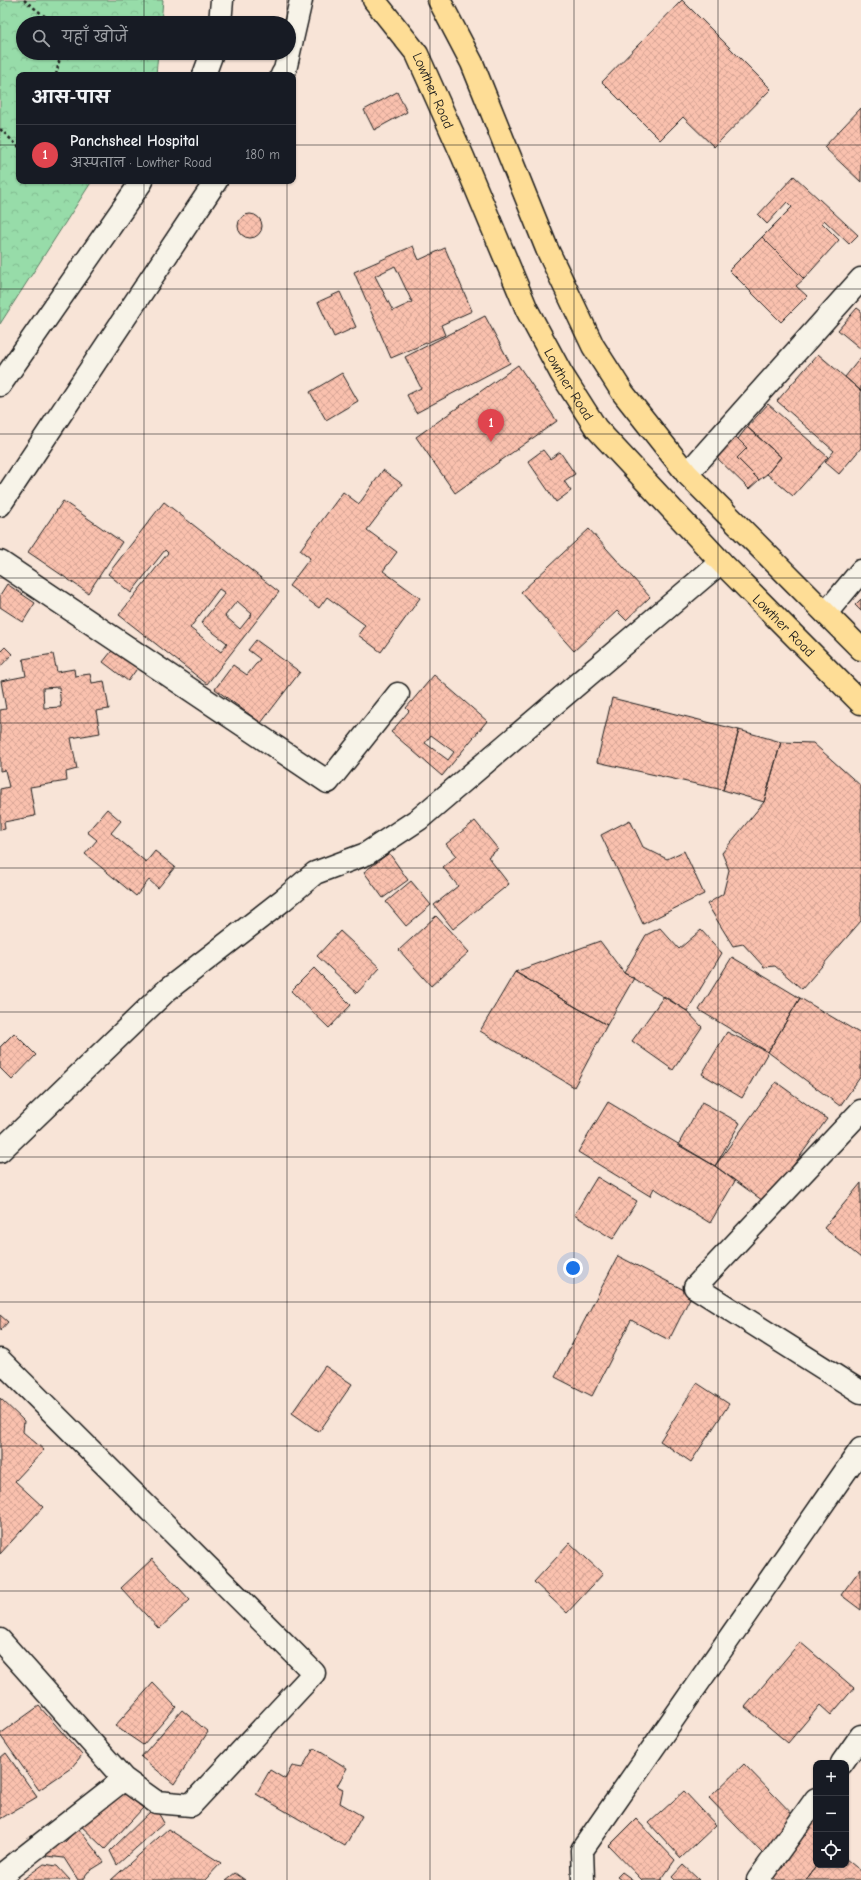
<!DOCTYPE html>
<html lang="hi">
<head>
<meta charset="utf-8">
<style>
	body { margin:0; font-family:"Comic Neue","Playpen Sans Deva",sans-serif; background:#242831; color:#f1f3f6 }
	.controls { position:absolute; right:12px; bottom:12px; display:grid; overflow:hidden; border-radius:8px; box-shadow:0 1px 3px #0004 }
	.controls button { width:36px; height:36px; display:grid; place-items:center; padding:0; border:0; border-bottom:1px solid #363941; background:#171b24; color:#f1f3f6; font:20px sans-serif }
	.you { position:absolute; left:573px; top:1268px; width:14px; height:14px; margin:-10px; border:3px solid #fff; border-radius:50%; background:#1a73e8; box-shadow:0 0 0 6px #1a73e833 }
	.badge { display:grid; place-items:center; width:26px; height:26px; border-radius:50%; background:#0f766e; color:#fff; font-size:13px; font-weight:700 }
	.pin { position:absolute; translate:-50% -33px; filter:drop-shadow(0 1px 2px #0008) }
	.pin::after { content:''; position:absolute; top:21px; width:14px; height:12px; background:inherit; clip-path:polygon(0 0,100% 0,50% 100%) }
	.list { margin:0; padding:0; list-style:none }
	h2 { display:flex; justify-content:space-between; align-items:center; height:52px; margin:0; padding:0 16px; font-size:17px }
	h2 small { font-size:13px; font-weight:400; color:#9ea1a6 }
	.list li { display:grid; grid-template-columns:26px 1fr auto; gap:12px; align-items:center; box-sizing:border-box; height:60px; padding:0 16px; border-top:1px solid #363941 }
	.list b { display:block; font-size:15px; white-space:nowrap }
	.list p { margin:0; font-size:13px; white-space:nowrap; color:#9ea1a6 }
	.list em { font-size:13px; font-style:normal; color:#9ea1a6 }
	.icon { flex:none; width:22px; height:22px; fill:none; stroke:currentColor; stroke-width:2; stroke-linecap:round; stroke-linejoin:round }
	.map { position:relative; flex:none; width:861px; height:1880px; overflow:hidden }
	.search { position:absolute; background:#171b24; box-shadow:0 1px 3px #0004; left:16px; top:16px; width:280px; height:44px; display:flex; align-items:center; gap:10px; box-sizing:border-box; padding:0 14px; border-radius:22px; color:#9ea1a6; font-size:15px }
	.panel { position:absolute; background:#171b24; box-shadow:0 1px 3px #0004; left:16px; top:72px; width:280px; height:112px; border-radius:8px }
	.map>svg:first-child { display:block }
	.park { fill:url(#park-crowns); stroke:#5a7c62 }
	.building { fill:url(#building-cross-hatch); stroke:#1c1c1c; fill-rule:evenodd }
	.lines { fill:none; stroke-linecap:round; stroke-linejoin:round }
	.minor-casing { stroke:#1c1c1c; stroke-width:25 }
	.major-casing { stroke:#1c1c1c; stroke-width:25 }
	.path { stroke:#1c1c1c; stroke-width:2.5; stroke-dasharray:3 3; stroke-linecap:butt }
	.minor { stroke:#f7f3e8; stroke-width:22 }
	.major { stroke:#fedd96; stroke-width:22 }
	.grid { fill:none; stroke:#1c1c1c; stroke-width:1; stroke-opacity:0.55 }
	.labels { text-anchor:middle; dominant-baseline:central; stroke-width:3; stroke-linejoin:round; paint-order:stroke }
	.street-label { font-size:14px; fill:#1c1c1c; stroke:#f7f3e8 }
</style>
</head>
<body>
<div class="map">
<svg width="861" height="1880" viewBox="0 0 861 1880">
	<defs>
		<pattern id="park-crowns" width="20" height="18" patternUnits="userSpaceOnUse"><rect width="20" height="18" fill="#97dca9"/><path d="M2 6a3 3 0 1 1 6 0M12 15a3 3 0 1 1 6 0" fill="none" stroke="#82bc91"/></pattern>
		<pattern id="building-cross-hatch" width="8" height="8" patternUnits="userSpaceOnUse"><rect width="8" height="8" fill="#fac1ae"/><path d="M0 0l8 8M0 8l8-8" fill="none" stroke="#d6a595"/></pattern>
	</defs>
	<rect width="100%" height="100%" fill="#f8e4d7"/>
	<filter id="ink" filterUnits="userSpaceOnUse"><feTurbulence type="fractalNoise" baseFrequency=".025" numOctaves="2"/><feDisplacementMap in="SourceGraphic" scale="8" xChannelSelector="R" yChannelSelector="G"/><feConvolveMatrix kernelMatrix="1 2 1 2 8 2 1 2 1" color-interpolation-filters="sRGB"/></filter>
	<g filter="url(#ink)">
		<path class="park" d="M0 0H163L161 23H23V53H158L156 75H19V181H92L0 324Z"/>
		<path class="building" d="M682 0 771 89 714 147 683 117 660 140 602 82Z
			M397 92 407 112 374 130 364 110Z
			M861 108V182L824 147Z
			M794 176 858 235 849 244 824 220 822 223 839 240 804 279 762 237 792 207 787 202 767 224 758 215Z
			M238 226a12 12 0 1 1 24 0a12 12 0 1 1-24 0Z
			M762 237 804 279 796 286 807 296 781 322 729 270Z
			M413 246 419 260 445 248 472 311 441 325 445 335 391 358 354 272ZM395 266 412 302 393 311 375 276Z
			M340 292 356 327 334 337 318 302Z
			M857 308 861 311V349L838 330Z
			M485 316 510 363 416 413 407 395 421 388 405 357Z
			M818 354 861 391V448L839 474 825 462 834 451 777 401Z
			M861 357V391L845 377Z
			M518 365 557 421 455 493 416 437Z
			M342 373 358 401 326 420 310 392Z
			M768 404 828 457 793 496 767 474 781 457 747 427Z
			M747 427 781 457 767 474 759 480 737 458 747 448 738 439Z
			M734 435 747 448 737 458 759 480 749 489 714 455Z
			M543 450 550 459 560 452 575 474 564 481 571 491 556 502 528 461Z
			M383 470 402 484 367 530 397 552 383 571 420 598 381 652 358 635 365 625 327 597 319 608 289 586 310 558 300 550 343 492 359 504Z
			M63 501 122 542 88 593 28 552Z
			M164 502 279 592 207 684 119 615 168 553 165 550 131 593 108 574ZM219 589 225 593 201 623 227 643 221 652 190 628ZM237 601 252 614 240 629 225 616Z
			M589 529 650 597 626 620 617 611 574 651 521 592Z
			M7 584 35 603 23 622 0 607V595Z
			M861 599V611L855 605Z
			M256 640 300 672 261 723 215 689 233 665 247 675 260 659 248 650Z
			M5 647 12 654 0 667V652Z
			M115 647 139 666 128 681 103 662Z
			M53 654 57 672 74 669 75 676 90 674 92 683 104 681 109 709 96 711 100 733 71 738 77 769 66 772 67 781 30 787 35 816 4 822 5 829 0 830V789L9 787 5 770 0 771V710L6 709 1 681 26 676 23 659ZM59 687 61 707 44 708 43 688Z
			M434 675 487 721 442 776 391 732 409 711 406 708ZM431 735 454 752 448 760 425 743Z
			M612 698 739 730 723 790 597 762Z
			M739 730 781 742 764 802 723 790Z
			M781 742 813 743 861 786V921L802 989 775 966 764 967 743 944 733 946 707 904 723 894 729 870 722 853 764 802Z
			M107 809 121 821 111 833 146 862 155 851 175 867 158 888 149 880 136 896 85 854 97 840 87 832Z
			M630 820 643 847 667 859 684 851 704 894 643 924 601 835Z
			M475 821 498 849 488 857 509 884 453 929 434 905 458 886 443 867 456 856 446 844Z
			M389 853 408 880 383 898 364 872Z
			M411 881 431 905 406 926 386 902Z
			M436 916 469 952 431 986 399 950Z
			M660 928 679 949 701 930 722 953 687 1011 624 973 646 935Z
			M340 931 380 968 357 993 317 956Z
			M600 941 624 973 634 978 607 1025 515 972Z
			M732 957 800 998 768 1052 699 1010Z
			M314 968 351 1005 329 1028 291 991Z
			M515 972 607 1025 574 1087 480 1031Z
			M664 996 687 1011 702 1027 673 1070 632 1041Z
			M800 998 861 1034V1076L840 1106 768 1052Z
			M727 1032 768 1052 742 1098 702 1074Z
			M14 1033 36 1055 12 1080 0 1068V1047Z
			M776 1082 827 1119 766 1203 715 1166Z
			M608 1102 715 1166 735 1181 710 1223 654 1188 650 1196 578 1152Z
			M702 1102 740 1123 715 1166 678 1145Z
			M597 1177 637 1201 613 1239 574 1215Z
			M861 1183V1258L824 1228Z
			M618 1256 692 1294 669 1340 631 1320 592 1396 555 1377Z
			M0 1315 8 1322 0 1331Z
			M325 1366 352 1384 319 1432 292 1413Z
			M697 1383 729 1404 691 1462 660 1441Z
			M0 1398 24 1421 23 1432 44 1450 15 1481 43 1507 0 1554Z
			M570 1543 603 1574 567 1613 534 1582Z
			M152 1559 190 1600 159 1629 121 1588Z
			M861 1568V1610L841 1595Z
			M800 1642 854 1688 831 1715 820 1705 788 1743 745 1707Z
			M153 1683 176 1707 143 1745 115 1726Z
			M39 1706 82 1755 71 1768 39 1790 0 1735V1734Z
			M182 1710 208 1732 174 1784 141 1757Z
			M314 1748 347 1768 337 1786 343 1789 340 1803 362 1816 345 1846 256 1794 270 1770 285 1779 292 1766 302 1768Z
			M6 1753 37 1797 0 1819V1758Z
			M744 1764 798 1820 763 1854 709 1798Z
			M112 1782 143 1808 105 1849 76 1821Z
			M684 1791 716 1825 681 1858 649 1823Z
			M155 1807 164 1823 117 1865 110 1851Z
			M816 1816 817 1865 806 1880H767Z
			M636 1819 675 1860 661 1880H642L609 1846Z
			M78 1828 104 1862 88 1872 82 1880H78L64 1858 46 1856 52 1835 64 1843Z
			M168 1829 221 1863 205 1880H111Z
			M846 1859 861 1871V1880H806L817 1865H846Z
			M44 1864 57 1866 70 1880H22Z
			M683 1865 699 1880H675L672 1877Z
			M622 1872 633 1880H621L617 1877Z
			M235 1873 245 1880H226Z"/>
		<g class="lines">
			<defs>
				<path id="minor" d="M220 23 222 0
					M204 75 212 53
					M282 75 285 70 301 0
					M0 385 142 181
					M687 474 861 279
					M0 505 216 181
					M0 562 328 782 398 694
					M826 613 861 571
					M861 1111 695 1287 861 1392
					M0 1151 167 990 283 900 315 873 366 854 419 819 721 562
					M0 1360 314 1673 191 1805 156 1802 124 1779 0 1640
					M842 1763 861 1736
					M0 1876 124 1779
					M583 1880 582 1850 861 1449
					M758 1880 816 1799"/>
				<g id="major">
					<path id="s1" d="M374 0 417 54 463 157 527 310 561 373 596 428 721 562 861 703"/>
					<path d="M439 0 472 63 547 249 593 346 623 393 687 474 861 649"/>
				</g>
			</defs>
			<use href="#minor" class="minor-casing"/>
			<use href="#major" class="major-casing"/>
			<path class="path" d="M24 0 47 18 50 23
				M56 75 61 53
				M0 129 19 147"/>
			<use href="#minor" class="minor"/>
			<use href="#major" class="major"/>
		</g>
	</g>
	<path class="grid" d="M144 0V23M287 0V23M430 0V1880M574 0V1880M718 0V1880M144 53V75M287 53V75M0 145H19M293 145H861M144 181V1880M287 181V1880M0 289H861M0 434H861M0 578H861M0 723H861M0 868H861M0 1012H861M0 1157H861M0 1302H861M0 1446H861M0 1591H861M0 1735H861"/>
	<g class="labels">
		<g class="street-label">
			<text stroke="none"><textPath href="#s1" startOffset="109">Lowther Road</textPath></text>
			<text stroke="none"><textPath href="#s1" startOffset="433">Lowther Road</textPath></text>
			<text stroke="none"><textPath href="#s1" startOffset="757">Lowther Road</textPath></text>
		</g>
	</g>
</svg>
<div class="controls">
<button>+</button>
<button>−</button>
<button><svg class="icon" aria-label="locate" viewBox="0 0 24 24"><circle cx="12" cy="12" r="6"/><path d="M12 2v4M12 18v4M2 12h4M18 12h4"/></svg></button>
</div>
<div class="you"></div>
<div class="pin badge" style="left:491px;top:442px;background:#e0444e">1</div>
<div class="search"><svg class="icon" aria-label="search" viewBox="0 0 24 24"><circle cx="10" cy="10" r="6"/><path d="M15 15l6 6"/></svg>यहाँ खोजें</div>
<section class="panel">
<h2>आस-पास<small></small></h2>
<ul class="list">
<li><span class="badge" style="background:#e0444e">1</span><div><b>Panchsheel Hospital</b><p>अस्पताल · Lowther Road</p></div><em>180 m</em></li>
</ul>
</section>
</div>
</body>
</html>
